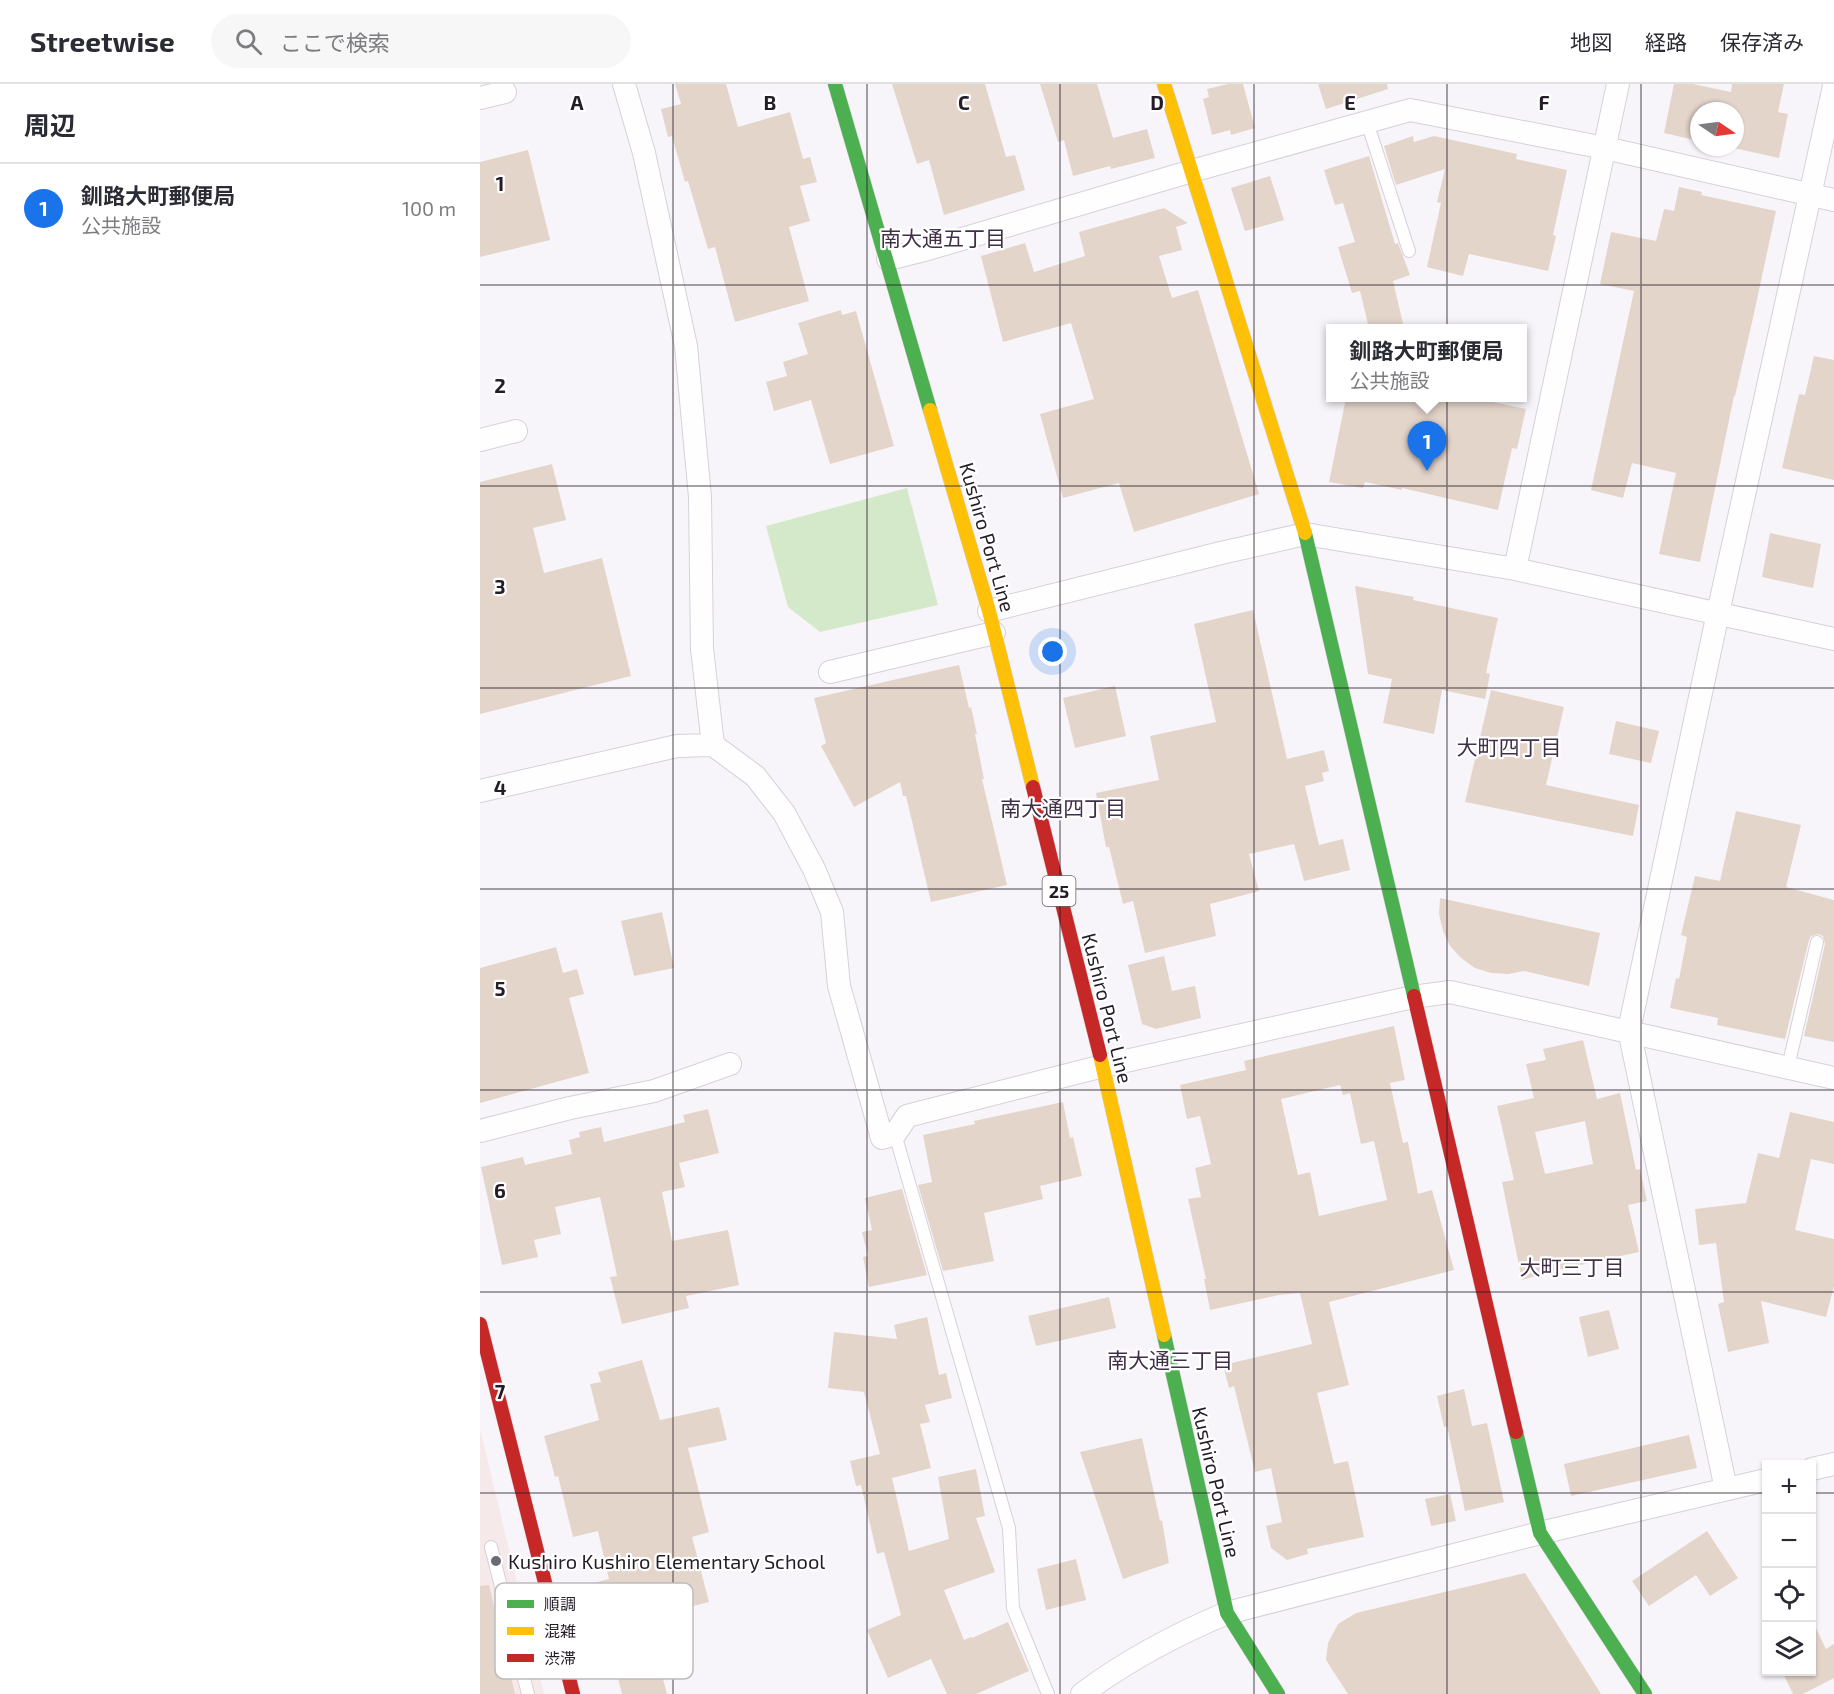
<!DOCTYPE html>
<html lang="ja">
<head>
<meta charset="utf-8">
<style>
	body { margin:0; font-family:"Exo 2","Noto Sans JP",sans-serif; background:#f7f7f7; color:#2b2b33 }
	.controls { position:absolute; right:18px; bottom:18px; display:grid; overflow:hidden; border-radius:0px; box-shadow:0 2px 4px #0004 }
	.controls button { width:54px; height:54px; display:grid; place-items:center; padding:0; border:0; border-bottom:2px solid #e1e1e2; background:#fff; color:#2b2b33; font:30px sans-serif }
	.compass { position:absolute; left:1210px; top:18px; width:54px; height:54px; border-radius:50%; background:#fff; box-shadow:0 2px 4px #0004; rotate:103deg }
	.you { position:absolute; left:573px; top:568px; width:21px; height:21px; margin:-15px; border:4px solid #fff; border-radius:50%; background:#1a73e8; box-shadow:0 0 0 9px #1a73e833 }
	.badge { display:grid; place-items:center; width:39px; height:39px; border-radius:50%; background:#1a73e8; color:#fff; font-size:20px; font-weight:700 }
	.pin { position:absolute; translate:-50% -50px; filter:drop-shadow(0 2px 3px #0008) }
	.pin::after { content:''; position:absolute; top:32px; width:21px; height:18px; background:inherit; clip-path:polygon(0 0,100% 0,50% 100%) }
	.popup { position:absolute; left:846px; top:240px; width:201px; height:78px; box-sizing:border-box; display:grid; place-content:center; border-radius:0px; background:#fff; filter:drop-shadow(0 2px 4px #0005); font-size:20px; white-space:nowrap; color:#7c7c81 }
	.popup b { font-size:22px; color:#2b2b33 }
	.popup::after { content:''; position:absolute; left:50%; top:100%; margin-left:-12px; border:12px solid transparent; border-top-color:#fff }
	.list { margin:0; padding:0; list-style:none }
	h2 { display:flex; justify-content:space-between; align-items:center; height:78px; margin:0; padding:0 24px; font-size:26px }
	h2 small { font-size:20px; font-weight:400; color:#7c7c81 }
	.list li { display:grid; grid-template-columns:39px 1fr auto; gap:18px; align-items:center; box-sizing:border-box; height:90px; padding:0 24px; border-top:2px solid #e1e1e2 }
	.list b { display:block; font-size:22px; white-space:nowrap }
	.list p { margin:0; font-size:20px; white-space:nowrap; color:#7c7c81 }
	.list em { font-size:20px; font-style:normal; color:#7c7c81 }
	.icon { flex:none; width:33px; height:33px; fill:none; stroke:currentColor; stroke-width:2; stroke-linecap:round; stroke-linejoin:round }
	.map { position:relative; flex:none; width:1354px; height:1610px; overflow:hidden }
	header { display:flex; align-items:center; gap:36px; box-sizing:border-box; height:84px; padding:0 30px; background:#fff; border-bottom:2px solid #e1e1e2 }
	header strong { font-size:28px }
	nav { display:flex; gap:33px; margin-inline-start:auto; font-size:21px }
	.search { width:420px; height:54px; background:#f7f7f7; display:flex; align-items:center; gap:15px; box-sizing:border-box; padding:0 21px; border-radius:33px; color:#7c7c81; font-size:22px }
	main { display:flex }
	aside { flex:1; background:#fff }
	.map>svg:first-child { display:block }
	.education { fill:#f6e9e9 }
	.green { fill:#d4e9ca }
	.building { fill:#e4d5cb; fill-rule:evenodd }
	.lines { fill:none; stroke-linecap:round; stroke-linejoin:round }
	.lane-casing { stroke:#d6d1d9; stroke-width:14 }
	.street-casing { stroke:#d6d1d9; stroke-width:24 }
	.fast-casing { stroke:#d6d1d9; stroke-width:15 }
	.slow-casing { stroke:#d6d1d9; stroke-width:15 }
	.jam-casing { stroke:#d6d1d9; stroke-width:15 }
	.lane { stroke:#fefefe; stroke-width:12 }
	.street { stroke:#fefefe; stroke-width:22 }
	.fast { stroke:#4caf50; stroke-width:14 }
	.slow { stroke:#ffc107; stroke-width:14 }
	.jam { stroke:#c62828; stroke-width:14 }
	.grid { fill:none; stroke:#241d28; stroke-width:1.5; stroke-opacity:0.55 }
	.poi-dot { fill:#6e6972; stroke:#fff; stroke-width:2 }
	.labels { text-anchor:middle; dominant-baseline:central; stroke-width:4.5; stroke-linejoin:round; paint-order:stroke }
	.shield { fill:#fff; stroke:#666168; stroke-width:1.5 }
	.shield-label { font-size:18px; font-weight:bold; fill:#241d28 }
	.street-label { font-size:20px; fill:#241d28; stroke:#fff }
	.poi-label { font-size:20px; fill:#241d28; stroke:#fff; text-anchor:start }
	.neighbourhood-label { font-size:21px; fill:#402f48; stroke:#fff }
	.key { fill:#fff; stroke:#bdbbbe; stroke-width:1.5 }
	.key-label { font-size:16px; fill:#241d28 }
	.grid-label { font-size:20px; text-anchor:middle; font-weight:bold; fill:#241d28; stroke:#fff; stroke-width:4.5; stroke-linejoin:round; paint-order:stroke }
</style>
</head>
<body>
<header>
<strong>Streetwise</strong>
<div class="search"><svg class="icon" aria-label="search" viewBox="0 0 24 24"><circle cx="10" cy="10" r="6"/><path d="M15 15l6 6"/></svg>ここで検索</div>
<nav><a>地図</a><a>経路</a><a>保存済み</a></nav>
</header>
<main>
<aside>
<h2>周辺<small></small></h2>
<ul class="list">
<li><span class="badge">1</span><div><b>釧路大町郵便局</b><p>公共施設</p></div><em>100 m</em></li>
</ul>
</aside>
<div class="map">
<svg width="1354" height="1610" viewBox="0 0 1354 1610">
	<rect width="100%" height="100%" fill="#f8f5fa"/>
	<path class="education" d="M0 1345 64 1610H0Z"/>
	<path class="green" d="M427 404 458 521 340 548 308 523 286 442Z"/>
	<path class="building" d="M195 0H246L258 43 310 28 323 75 330 73 337 98 320 102 330 137 309 143 329 217 255 238 235 163 228 165 208 97 205 98 192 52 188 53 181 25 201 20Z
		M412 0H505L526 73 535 71 545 106 464 131 449 76 437 80Z
		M560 0H617L633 54 667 45 675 74 631 85 630 82 593 92 584 56 578 58Z
		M748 0H763L775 44 751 51 750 46 732 51 723 15 729 13 727 5Z
		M838 0H907L908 5 846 25Z
		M1194 0H1213L1251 8 1252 0H1304L1298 28 1308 30 1299 74 1249 63H1255V27H1219V57L1184 49Z
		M933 52 934 58 954 52 1037 70 1036 75 1087 86 1073 151 1076 152 1068 187 989 170 983 192 947 183 961 119 957 118 965 85 916 101 904 62Z
		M48 66 70 156 0 173V78Z
		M889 72 915 160 918 159 930 191 913 197 924 244H889L880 207 872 209 858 163 875 158 863 119 855 121 844 86Z
		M790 92 804 136 765 147 751 104Z
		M1199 103 1222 108 1221 111 1296 127 1273 234 1255 312H1254L1220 478 1179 470 1196 389 1152 379 1143 414 1111 406 1154 207 1120 200 1131 148 1176 157 1184 125 1194 127Z
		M684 124 708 139 696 143 702 166 679 172 692 214 718 206 779 410 654 448 639 399 583 414 560 330 614 315 591 239 523 258 501 172 545 159 554 188 605 172 599 148Z
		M361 226 362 231 376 227 414 362 350 380 331 316 294 327 286 298 307 292 303 278 328 270 318 239Z
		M1334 272 1354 276V396L1302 384 1319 310 1325 311Z
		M866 314H994L1046 325 1037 365 1032 364 1018 426 922 404V406L885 398 883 404 849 398Z
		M72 380 86 436 53 444 64 489 122 474 151 592 0 630V398Z
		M1290 449 1341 460 1333 504 1282 493Z
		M875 502 934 513 933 516 1018 534 1006 589 1010 590 1005 615 962 606 954 650 903 639 912 595 888 590Z
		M773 526 807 675 844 666 849 687 842 689 844 697 825 702 839 761 863 755 870 786 824 797 814 760 769 770 779 807 730 820 736 852 665 869 653 817 643 820 629 763H626L616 709 679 696 670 652 736 638 714 540Z
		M479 581 489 624 491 623 497 650H495L504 695H502L527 801 451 818 426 712H423L420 698 374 723 341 662 346 659 334 614Z
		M635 602 646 652 595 664 583 614Z
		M1011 606 1084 623 1066 701 1159 721 1153 752 985 718Z
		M1136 637 1179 647 1171 679 1129 670Z
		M1256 727 1321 741 1306 803 1354 816V958L1324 952 1345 860 1343 852 1338 850 1331 852 1329 856 1305 955 1237 941 1238 934 1190 924 1196 894 1199 895 1207 853 1201 851 1215 792 1240 797Z
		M960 814 1120 849 1109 902 1044 887 1028 890 1011 889 995 884 981 874 970 862 963 847 959 830Z
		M182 828 194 884 154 892 141 837Z
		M76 863 83 889 97 885 104 910 89 914 109 989 0 1019V884Z
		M684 872 692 907 715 902 721 934 676 945 662 940 648 881Z
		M914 942 925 996 910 999 923 1059 928 1058 938 1110 952 1106 974 1186 849 1218 869 1301 837 1309 854 1380 868 1377 884 1453 827 1465 828 1470 807 1476 791 1464 786 1442 802 1438 791 1384 775 1388 754 1302 749 1304 743 1281 832 1260 820 1209 799 1211 730 1226 724 1195H726L708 1115 721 1113 715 1084 731 1080 720 1032 707 1035 700 1001 766 986 764 977ZM860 1001 863 1011 870 1009 881 1060 894 1057 907 1116 839 1132 830 1088 818 1091 801 1015Z
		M1103 956 1117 1015 1140 1009 1156 1086 1160 1085 1167 1117 1148 1121 1159 1168 1069 1188 1042 1196 1022 1098 1034 1096 1017 1022 1054 1014 1046 980 1066 976 1063 965ZM1105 1037 1113 1080 1065 1090 1055 1048Z
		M583 1018 590 1054 593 1053 602 1092 560 1102 563 1115 504 1129 514 1177 463 1187 438 1101 452 1098 443 1051 495 1040 494 1037Z
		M228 1025 239 1069 199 1079 205 1103 182 1108 192 1157 248 1146 259 1201 206 1212 209 1224 142 1240 130 1193 137 1192 120 1113 75 1123 81 1150 54 1156 58 1173 22 1181 1 1083 43 1073 45 1081 92 1070 89 1056 100 1053 99 1048 121 1043 124 1058 205 1038 203 1031Z
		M1310 1028 1354 1038V1080L1331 1075 1315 1146 1354 1155V1202L1346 1233 1281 1217 1289 1259 1248 1268 1238 1220 1244 1218 1236 1159 1219 1161 1215 1125 1266 1119 1278 1069 1299 1074Z
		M422 1105 447 1191 389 1203 383 1173 388 1172 382 1148 392 1146 385 1114Z
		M629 1213 636 1244 556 1262 548 1232Z
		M1129 1226 1139 1265 1108 1273 1099 1233Z
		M447 1233 459 1291 466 1289 472 1314 445 1321 450 1338 440 1340 451 1384 412 1394 429 1467 469 1455 458 1393 496 1385 505 1432 496 1434 515 1488 464 1506 484 1556 491 1553 492 1554 528 1538 549 1587 496 1610H467L451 1575 408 1594 387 1546 421 1531 404 1468 397 1470 381 1401 376 1402 370 1377 400 1370 384 1308 348 1304 354 1248 417 1255 414 1241Z
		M162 1276 180 1336 239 1323 247 1356 208 1364 229 1448 212 1453 229 1518 167 1534 187 1610H142L125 1544 121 1545 109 1500 129 1495 118 1447 93 1453 78 1392 75 1393 64 1352 119 1336 110 1300 121 1298 118 1288Z
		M984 1305 992 1342 1007 1339 1024 1418 985 1427 967 1342 964 1343 957 1312Z
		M1209 1351 1217 1384 1091 1412 1084 1380Z
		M662 1354 680 1437 682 1436 689 1479 643 1495 600 1368Z
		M970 1410 976 1437 951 1442 945 1415Z
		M1227 1447 1258 1494 1230 1512 1216 1491 1169 1522 1152 1497Z
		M596 1475 606 1516 566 1526 557 1485Z
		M1045 1489 1121 1610H868L846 1576 848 1559 858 1540 876 1529Z
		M9 1501 35 1610H0V1502Z
		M1332 1536 1346 1565 1354 1560V1594L1323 1610H1313L1302 1587H1332Z"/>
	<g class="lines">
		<defs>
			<path id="lane" d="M887 38 929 167
				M1308 983 1337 858
				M415 1050 529 1444 533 1524 568 1610
				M11 1463 48 1610"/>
			<path id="street" d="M144 0 164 69 206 262 220 413 222 565 233 661
				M0 14 25 8
				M408 175 448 165 712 87 930 26 1125 64 1354 116
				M0 356 36 347
				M1035 485 1138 0
				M509 527 741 469 825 450 1035 485 1354 555
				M350 588 514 549
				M0 707 197 662 233 661 275 692 304 729 334 785 352 828 359 902 402 1054 415 1050 427 1032 623 982 933 913 970 908 1354 994
				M0 1047 90 1024 174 1007 250 980
				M1332 1385 1354 1380
				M1246 1405 1149 946 1238 529 1354 2
				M602 1610C646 1577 697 1550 747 1529L1060 1449 1286 1396"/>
			<path id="fast" d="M355 0 450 326
				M825 449 934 912
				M684 1251 747 1529 798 1610
				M1036 1348 1060 1449 1165 1610"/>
			<path id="slow" d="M684 0 825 449
				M450 326 509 527 553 703
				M620 971 684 1251"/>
			<path id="jam" d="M553 703 620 971
				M934 912 1036 1348
				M0 1240 93 1610"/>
		</defs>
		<use href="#lane" class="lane-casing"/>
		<use href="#street" class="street-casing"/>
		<use href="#fast" class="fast-casing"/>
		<use href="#slow" class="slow-casing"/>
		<use href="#jam" class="jam-casing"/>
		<use href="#lane" class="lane"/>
		<use href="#street" class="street"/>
		<use href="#fast" class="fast"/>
		<use href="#slow" class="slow"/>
		<use href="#jam" class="jam"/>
	</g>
	<path class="grid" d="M193 0V1610M387 0V1610M580 0V1610M774 0V1610M967 0V1610M1161 0V1610M0 201H1354M0 402H1354M0 604H1354M0 805H1354M0 1006H1354M0 1208H1354M0 1409H1286M1332 1409H1354"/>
	<circle class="poi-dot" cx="16" cy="1477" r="6"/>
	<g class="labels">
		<rect class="shield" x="562.5" y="792" width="33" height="30" rx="4.5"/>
		<g class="shield-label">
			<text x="579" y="807">25</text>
		</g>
		<g class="street-label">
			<text transform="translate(508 453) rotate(74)">Kushiro Port Line</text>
			<text transform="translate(628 924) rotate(76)">Kushiro Port Line</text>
			<text transform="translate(737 1398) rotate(77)">Kushiro Port Line</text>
		</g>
		<g class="poi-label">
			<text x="28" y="1477">Kushiro Kushiro Elementary School</text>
		</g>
		<g class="neighbourhood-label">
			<text x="463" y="153">南大通五丁目</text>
			<text x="1029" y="662">大町四丁目</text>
			<text x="583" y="723">南大通四丁目</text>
			<text x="1092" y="1182">大町三丁目</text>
			<text x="690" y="1275">南大通三丁目</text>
		</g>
	</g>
	<rect x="15" y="1499" width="198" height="96" rx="9" class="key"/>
	<rect x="27" y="1516" width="27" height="8" fill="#4caf50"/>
	<rect x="27" y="1543" width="27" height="8" fill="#ffc107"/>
	<rect x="27" y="1570" width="27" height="8" fill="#c62828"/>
	<g class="key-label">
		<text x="64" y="1526">順調</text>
		<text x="64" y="1553">混雑</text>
		<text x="64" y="1580">渋滞</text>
	</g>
	<g class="grid-label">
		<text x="97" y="26">A</text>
		<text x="290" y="26">B</text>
		<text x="484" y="26">C</text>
		<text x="677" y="26">D</text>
		<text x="870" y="26">E</text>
		<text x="1064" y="26">F</text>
		<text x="20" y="107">1</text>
		<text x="20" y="309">2</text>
		<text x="20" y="510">3</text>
		<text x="20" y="711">4</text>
		<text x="20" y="912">5</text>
		<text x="20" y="1114">6</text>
		<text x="20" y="1315">7</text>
	</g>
</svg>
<div class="controls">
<button>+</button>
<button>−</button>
<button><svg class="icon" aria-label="locate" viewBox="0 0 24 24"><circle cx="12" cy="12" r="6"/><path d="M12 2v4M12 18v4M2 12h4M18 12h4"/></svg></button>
<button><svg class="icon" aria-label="layers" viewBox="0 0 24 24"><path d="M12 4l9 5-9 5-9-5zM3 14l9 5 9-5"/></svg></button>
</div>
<svg class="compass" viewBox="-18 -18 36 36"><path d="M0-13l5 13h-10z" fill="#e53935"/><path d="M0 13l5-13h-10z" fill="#7c7c81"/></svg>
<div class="you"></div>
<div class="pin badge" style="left:947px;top:387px">1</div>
<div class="popup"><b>釧路大町郵便局</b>公共施設</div>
</div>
</main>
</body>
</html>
